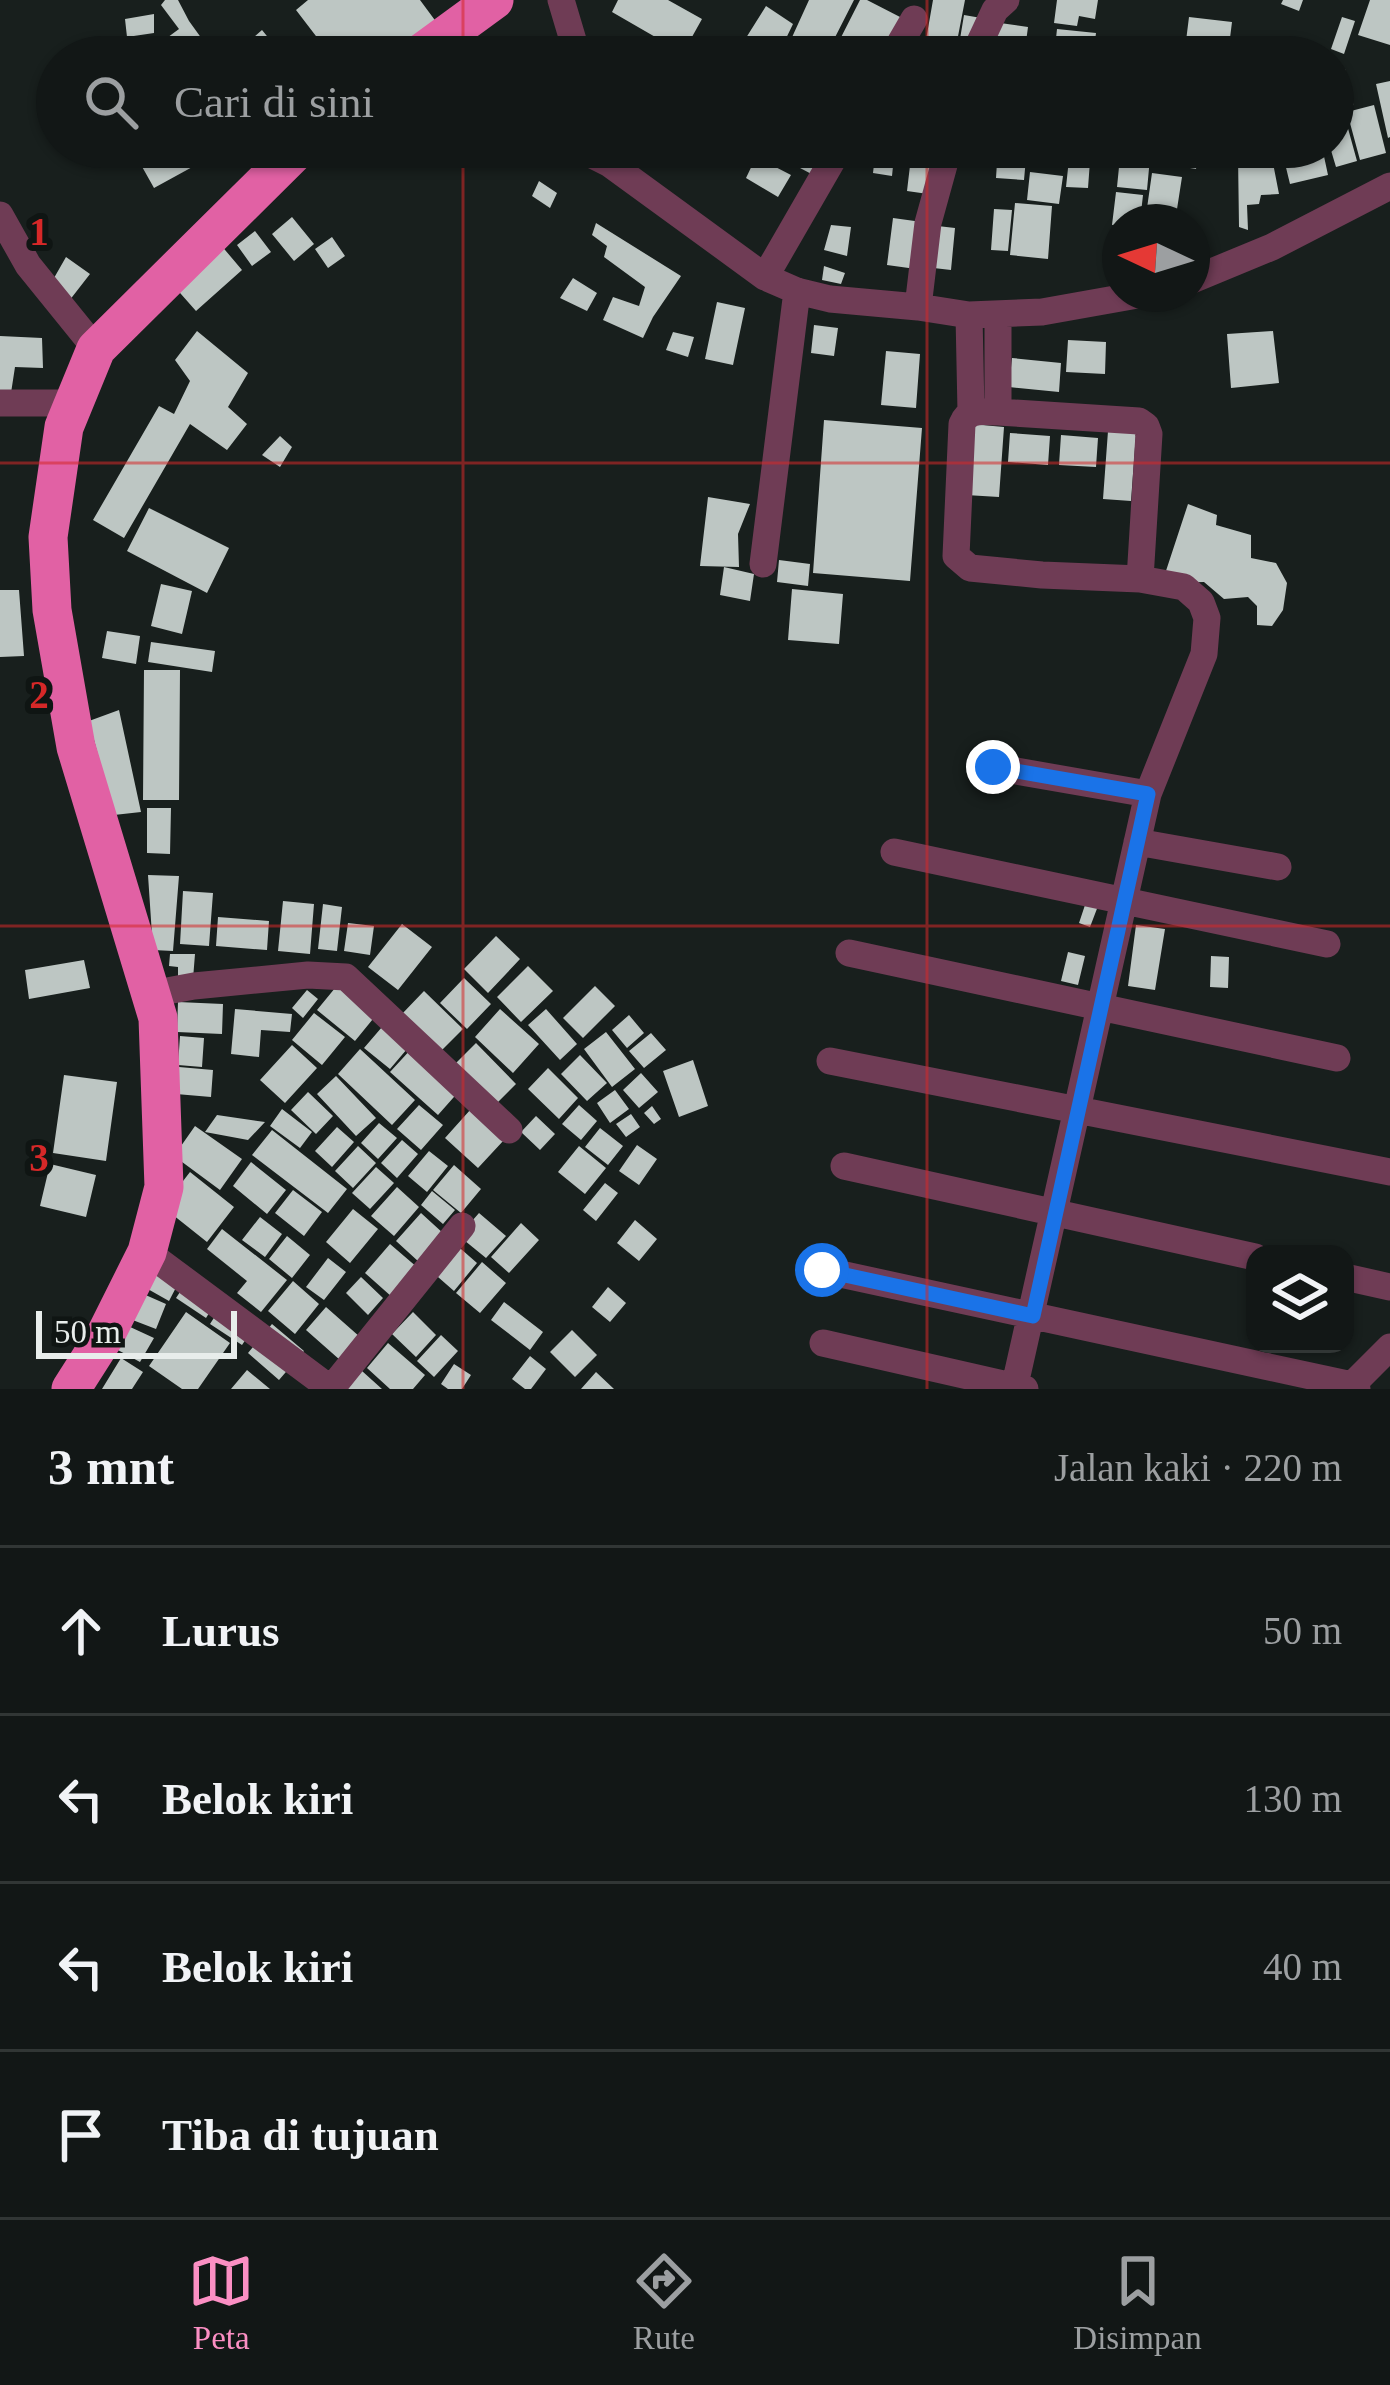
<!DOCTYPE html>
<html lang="id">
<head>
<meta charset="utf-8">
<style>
	body { margin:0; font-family:"Times New Roman",serif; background:#1b201f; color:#f1f3f6 }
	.controls { position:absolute; right:36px; bottom:36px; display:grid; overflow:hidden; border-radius:24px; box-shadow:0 3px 9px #0004 }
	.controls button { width:108px; height:108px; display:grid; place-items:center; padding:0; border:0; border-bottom:3px solid #313635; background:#121716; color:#f1f3f6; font:60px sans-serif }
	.compass { position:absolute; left:1102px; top:204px; width:108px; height:108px; border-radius:50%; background:#121716; box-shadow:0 3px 9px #0004; rotate:274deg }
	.scale { position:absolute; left:36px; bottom:30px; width:201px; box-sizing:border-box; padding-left:12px; border:6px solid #e8edeb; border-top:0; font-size:33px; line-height:42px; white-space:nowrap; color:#e8edeb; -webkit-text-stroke:9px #0f1513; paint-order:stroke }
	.stop { position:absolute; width:36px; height:36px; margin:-27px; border:9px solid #1a73e8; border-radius:50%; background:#fff }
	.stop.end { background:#1a73e8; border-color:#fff; box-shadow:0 3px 12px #0008 }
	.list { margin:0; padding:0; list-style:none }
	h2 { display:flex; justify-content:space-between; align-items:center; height:156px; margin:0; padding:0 48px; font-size:51px }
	h2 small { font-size:39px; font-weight:400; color:#9c9fa1 }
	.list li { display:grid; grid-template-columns:78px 1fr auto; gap:36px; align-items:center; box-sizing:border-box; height:168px; padding:0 48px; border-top:3px solid #313635 }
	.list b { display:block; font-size:45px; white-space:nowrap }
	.list em { font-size:39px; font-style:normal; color:#9c9fa1 }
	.icon { flex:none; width:66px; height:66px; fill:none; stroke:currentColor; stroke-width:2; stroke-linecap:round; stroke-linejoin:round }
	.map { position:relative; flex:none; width:1390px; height:1389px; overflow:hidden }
	.search { position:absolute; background:#121716; box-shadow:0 3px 9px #0004; left:36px; right:36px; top:36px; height:132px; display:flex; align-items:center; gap:30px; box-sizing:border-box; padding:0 42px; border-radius:66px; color:#9c9fa1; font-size:45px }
	.sheet { height:828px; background:#121716 }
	nav { display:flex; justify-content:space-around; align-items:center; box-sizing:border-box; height:168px; border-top:3px solid #313635; background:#121716; font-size:33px; color:#9c9fa1 }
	nav a { display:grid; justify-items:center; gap:6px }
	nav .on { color:#fb8fc3 }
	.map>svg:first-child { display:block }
	.building { fill:#bdc6c3 }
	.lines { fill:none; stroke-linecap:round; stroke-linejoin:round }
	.minor { stroke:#6f3c55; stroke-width:27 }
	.highway { stroke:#e161a4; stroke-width:39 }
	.route { stroke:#1a73e8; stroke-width:15 }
	.grid { fill:none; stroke:#d62828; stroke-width:3; stroke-opacity:0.55 }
	.grid-label { font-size:39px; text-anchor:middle; font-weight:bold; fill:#d62828; stroke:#0f1513; stroke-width:12; stroke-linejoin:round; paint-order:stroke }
</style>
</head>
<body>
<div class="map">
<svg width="1390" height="1389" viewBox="0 0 1390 1389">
	<rect width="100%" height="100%" fill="#181f1d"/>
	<path class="building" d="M165 0H178L189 21 215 57H170L160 43 179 29 161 5Z
		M308 0H420L437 23 393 57H332L296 10Z
		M618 0H668L702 19 683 53 612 12Z
		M809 0H854L825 57H783Z
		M860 0H867L902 18 883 57H831Z
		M933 0H965L954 57H923Z
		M1057 0H1098L1095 19 1079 16 1077 26 1054 23Z
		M1283 0H1303L1299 11 1281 4Z
		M1370 0H1390V45L1358 35Z
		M766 6 793 24 777 57H734Z
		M154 14V33L127 37 125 19Z
		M964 15 987 19 980 57H957Z
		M1189 17 1232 22 1228 54 1185 49Z
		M1342 17 1355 21 1344 54 1331 49Z
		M993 22 1028 27 1024 57 989 54Z
		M1057 29 1096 33 1093 57H1054Z
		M262 30 284 57H231Z
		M1345 69 1354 105 1333 111V72Z
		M1390 81V137L1388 138 1376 84Z
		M1374 105 1386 153 1360 160 1347 112Z
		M1344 114 1357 161 1336 167 1330 147H1333V117Z
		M131 147H212L216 154 154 188Z
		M748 147H778L772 159Z
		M786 147H837L821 179 781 158Z
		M876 147H895L892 176 873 173Z
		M998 147H1027L1024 180 996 178Z
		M1121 147H1151L1147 190 1117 187Z
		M1162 147H1200L1196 169 1160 163Z
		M1281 147H1322L1328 175 1290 184Z
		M1238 155 1272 158 1279 194 1261 195 1259 204 1247 205 1248 230 1239 227Z
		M756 157 791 175 778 197 746 178Z
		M911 157 940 161 935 195 907 191Z
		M1069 159 1090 161 1088 188 1066 187Z
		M1030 172 1063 176 1059 204 1027 200Z
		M1152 173 1182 177 1175 222H1145Z
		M539 181 557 193 550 208 532 196Z
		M1116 192 1143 195 1140 222 1112 225Z
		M1015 203 1052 206 1048 259 1010 255Z
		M994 209 1012 210 1008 251 991 250Z
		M292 217 314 244 294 261 272 234Z
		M893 218 922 222 916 269 887 265Z
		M596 223 681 276 653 317 643 338 603 320 613 297 639 306 645 287 604 257 607 246 592 235Z
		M831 225 851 227 847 256 824 250Z
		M929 225 955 228 951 270 925 267Z
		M255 231 271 252 252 266 237 245Z
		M332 237 345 256 328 268 315 249Z
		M220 244 242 270 196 311 173 285Z
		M66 257 90 274 69 301 50 285Z
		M824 266 845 273 841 284 822 280Z
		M573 278 597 293 587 311 560 298Z
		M717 302 745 308 733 365 705 359Z
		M814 325 838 328 834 356 811 353Z
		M197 331 248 373 228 407 247 424 227 450 190 424 124 538 93 520 159 406 174 414 190 381 175 360Z
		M1273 331 1279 383 1231 388 1227 334Z
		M673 332 694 337 688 357 666 350Z
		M0 336 42 338 43 368 15 367 11 393 0 391Z
		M1068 340 1106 342 1105 374 1066 372Z
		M886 351 920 354 916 408 881 405Z
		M1012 358 1061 363 1059 392 1009 387Z
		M824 420 922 428 910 581 813 573Z
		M971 424 1004 427 999 497 966 495Z
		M1108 431 1136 433 1131 501 1103 499Z
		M1010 433 1050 436 1048 465 1008 462Z
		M1061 435 1098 438 1096 467 1059 465Z
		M280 436 292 447 280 467 262 455Z
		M708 497 750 504 738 534 739 567 700 566Z
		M1188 504 1217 515 1216 525 1251 535V558L1276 563 1287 583 1283 610 1272 626 1257 625V606L1248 597 1224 599 1204 582 1162 583Z
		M149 508 229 548 207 593 127 551Z
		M779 560 810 564 808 586 777 582Z
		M724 567 754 574 750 601 720 595Z
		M161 584 192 591 182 634 151 626Z
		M792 589 843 594 839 644 788 640Z
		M0 590H19L24 656 0 657Z
		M107 631 140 636 136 664 102 658Z
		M151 642 215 651 212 672 148 662Z
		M144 670H180L179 800H143Z
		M119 710 141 812 114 815 89 721Z
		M147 808H171L170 854 147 853Z
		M148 875 179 876 173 951 153 950Z
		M183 891 213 893 209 946 180 944Z
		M283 901 314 904 310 954 278 951Z
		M1086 902 1098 906 1090 927 1079 923Z
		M323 904 342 907 337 951 318 949Z
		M218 917 269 921 267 950 216 946Z
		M348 923 374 926 370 955 344 951Z
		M402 924 432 947 398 990 368 967Z
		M1136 925 1165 929 1155 990 1128 986Z
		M496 936 520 959 488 993 464 969Z
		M1068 952 1085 956 1078 985 1061 981Z
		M170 954H195L193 979H178V967L169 966Z
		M1211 956 1229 957 1228 988 1210 987Z
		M84 960 90 988 29 999 25 970Z
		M528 966 553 991 521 1022 497 997Z
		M464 978 491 1004 467 1029 440 1003Z
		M340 982 377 1014 355 1041 317 1010Z
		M595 986 615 1006 583 1038 563 1018Z
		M307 990 318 999 303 1018 292 1008Z
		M424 991 463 1029 440 1052 401 1015Z
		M178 1002 223 1004 222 1034 177 1032Z
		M235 1009 292 1014 290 1032 261 1030 259 1057 231 1054Z
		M500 1009 539 1044 513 1073 475 1037Z
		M546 1009 577 1044 560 1060 528 1025Z
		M314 1013 345 1037 322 1065 292 1040Z
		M629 1015 644 1033 627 1048 612 1030Z
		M388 1020 413 1042 390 1069 364 1048Z
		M606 1032 635 1069 612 1087 584 1049Z
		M651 1033 666 1050 644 1068 629 1051Z
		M180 1036 204 1038 202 1067 178 1065Z
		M476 1043 516 1084 496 1104 456 1063Z
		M292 1045 317 1068 285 1103 260 1080Z
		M413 1047 461 1089 438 1115 390 1072Z
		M360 1049 415 1100 392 1125 338 1074Z
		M580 1055 607 1083 587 1101 561 1074Z
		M693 1060 708 1106 679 1117 663 1071Z
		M179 1067 213 1070 211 1097 176 1094Z
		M548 1068 578 1098 559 1119 528 1089Z
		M641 1073 658 1092 639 1108 623 1090Z
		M64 1075 117 1082 106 1161 53 1153Z
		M336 1076 376 1118 356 1136 317 1094Z
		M615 1090 629 1109 610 1123 597 1103Z
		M308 1092 333 1116 316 1134 291 1110Z
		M419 1105 443 1125 421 1150 397 1129Z
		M579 1105 597 1121 581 1140 562 1124Z
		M652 1106 661 1119 654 1124 644 1113Z
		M282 1109 312 1132 300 1148 270 1126Z
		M471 1109 504 1140 478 1168 445 1138Z
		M631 1114 640 1127 626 1137 616 1124Z
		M217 1115 265 1122 248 1140 205 1132Z
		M536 1116 555 1134 540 1150 521 1132Z
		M379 1123 397 1138 378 1159 361 1143Z
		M195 1126 242 1159 220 1190 174 1156Z
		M337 1127 354 1142 332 1167 315 1151Z
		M600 1128 623 1146 608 1165 585 1147Z
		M272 1130 347 1189 328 1213 252 1155Z
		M402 1140 418 1154 397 1178 381 1163Z
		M637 1145 657 1159 639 1185 619 1171Z
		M358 1146 376 1163 353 1188 335 1171Z
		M579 1146 606 1168 585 1194 558 1172Z
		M429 1151 448 1166 427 1192 408 1176Z
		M251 1162 286 1190 267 1214 233 1186Z
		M50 1164 96 1175 86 1217 40 1206Z
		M454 1165 481 1189 461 1213 433 1190Z
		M376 1167 394 1183 370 1209 352 1193Z
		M190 1172 234 1207 207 1242 163 1207Z
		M605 1183 618 1193 596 1221 583 1210Z
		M397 1187 419 1207 394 1236 371 1216Z
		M293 1190 322 1212 304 1236 275 1213Z
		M432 1191 455 1210 443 1224 421 1205Z
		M353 1209 378 1229 350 1263 326 1242Z
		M421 1213 444 1234 419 1262 396 1241Z
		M479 1213 506 1236 486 1258 459 1236Z
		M260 1217 282 1234 265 1257 242 1240Z
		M635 1220 657 1239 639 1261 617 1243Z
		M521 1223 539 1240 509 1273 491 1257Z
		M222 1229 287 1280 261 1312 237 1293 247 1281 207 1249Z
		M287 1236 310 1255 292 1278 269 1259Z
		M453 1242 477 1263 454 1291 430 1270Z
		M390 1244 418 1268 392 1297 365 1273Z
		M328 1258 346 1272 324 1300 306 1287Z
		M161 1261 183 1274 169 1301 146 1288Z
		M482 1262 506 1283 480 1313 456 1293Z
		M192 1274 221 1294 206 1318 176 1298Z
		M361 1277 383 1298 368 1315 346 1293Z
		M293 1281 319 1304 295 1334 268 1311Z
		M608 1287 626 1303 610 1322 592 1307Z
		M141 1293 166 1304 156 1329 130 1319Z
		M224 1302 256 1324 242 1345 210 1324Z
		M504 1302 543 1332 530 1350 491 1320Z
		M326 1307 360 1337 340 1360 306 1330Z
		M186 1312 230 1343 198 1389H182L149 1366Z
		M413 1312 436 1335 416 1357 392 1334Z
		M272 1324 304 1351 279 1380 248 1353Z
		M128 1326 154 1338 140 1362 116 1349Z
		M572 1330 597 1355 575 1377 550 1352Z
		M441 1335 458 1351 434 1377 417 1361Z
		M388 1343 425 1375 413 1389H390L367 1368Z
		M530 1356 546 1369 531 1389H525L512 1379Z
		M121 1358 143 1372 132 1389H102Z
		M454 1364 471 1375 462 1389H448L441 1384Z
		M247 1370 270 1389H231Z
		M362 1371 382 1389H347Z
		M596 1372 614 1389H581Z"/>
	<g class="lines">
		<path class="minor" d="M561 0 578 57
			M892 57 914 19
			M973 57 995 10 1006 0
			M576 147 610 164 765 277 797 291 830 299 918 307 969 315 1042 312 1143 294
			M0 215 28 265 96 349
			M765 277 840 147
			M1192 280 1272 247 1390 186
			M918 307 928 223 949 147
			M998 314V412C983 412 968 408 962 424L956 556 970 568 1042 575 1140 579 1184 587 1201 602 1207 618 1204 654 1148 794 1014 1389
			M969 315 971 412
			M0 403H74
			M998 412 1139 421 1146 426 1149 434 1140 579
			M763 564 797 291
			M993 767 1148 794
			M1137 842 1278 867
			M894 852 1327 944
			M849 953 1337 1058
			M151 994 194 986 308 975 346 977 509 1130
			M830 1061 1390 1172
			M844 1166 1255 1257
			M147 1252 331 1389
			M822 1270 1352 1385
			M1345 1277 1390 1287
			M823 1343 1025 1389
			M331 1389 462 1226
			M1357 1389 1352 1385 1390 1347"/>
		<path class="highway" d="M416 57 494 0
			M71 1389 106 1334 147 1252 164 1187 158 1018 76 747 52 610 48 537 64 427 96 349 300 147"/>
	</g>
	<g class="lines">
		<path class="route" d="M822 1270 1033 1316 1148 794 993 767"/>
	</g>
	<path class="grid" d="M463 0V57M927 0V57M463 147V1389M927 147V1389M0 463H1390M0 926H1390"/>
	<g class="grid-label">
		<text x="39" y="245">1</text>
		<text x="39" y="708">2</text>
		<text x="39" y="1171">3</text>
	</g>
</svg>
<div class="controls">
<button><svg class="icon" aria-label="layers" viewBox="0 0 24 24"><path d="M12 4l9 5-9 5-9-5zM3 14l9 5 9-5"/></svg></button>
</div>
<svg class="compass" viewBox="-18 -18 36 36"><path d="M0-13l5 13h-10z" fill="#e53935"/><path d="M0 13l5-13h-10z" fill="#9c9fa1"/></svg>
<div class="scale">50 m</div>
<div class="stop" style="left:822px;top:1270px"></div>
<div class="stop end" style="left:993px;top:767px"></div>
<div class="search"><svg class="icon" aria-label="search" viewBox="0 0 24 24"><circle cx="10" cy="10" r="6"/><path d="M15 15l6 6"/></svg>Cari di sini</div>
</div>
<section class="sheet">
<h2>3 mnt<small>Jalan kaki · 220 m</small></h2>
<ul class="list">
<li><svg class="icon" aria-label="ahead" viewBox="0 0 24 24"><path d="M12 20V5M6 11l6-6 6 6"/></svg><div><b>Lurus</b></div><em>50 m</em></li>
<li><svg class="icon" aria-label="left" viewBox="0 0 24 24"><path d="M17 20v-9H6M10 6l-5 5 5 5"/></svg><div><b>Belok kiri</b></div><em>130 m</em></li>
<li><svg class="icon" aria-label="left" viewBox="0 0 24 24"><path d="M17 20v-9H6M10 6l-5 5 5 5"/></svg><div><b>Belok kiri</b></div><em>40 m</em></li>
<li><svg class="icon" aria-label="arrive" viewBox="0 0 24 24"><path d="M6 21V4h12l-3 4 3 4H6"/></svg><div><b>Tiba di tujuan</b></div></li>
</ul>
</section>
<nav>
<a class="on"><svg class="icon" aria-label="map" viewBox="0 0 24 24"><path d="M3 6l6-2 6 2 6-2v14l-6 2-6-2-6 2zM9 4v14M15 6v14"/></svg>Peta</a>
<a><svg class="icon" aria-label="directions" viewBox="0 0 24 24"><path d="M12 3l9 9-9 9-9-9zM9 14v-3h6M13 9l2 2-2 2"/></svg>Rute</a>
<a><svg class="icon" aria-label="saved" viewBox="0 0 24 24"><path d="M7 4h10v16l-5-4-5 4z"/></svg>Disimpan</a>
</nav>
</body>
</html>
